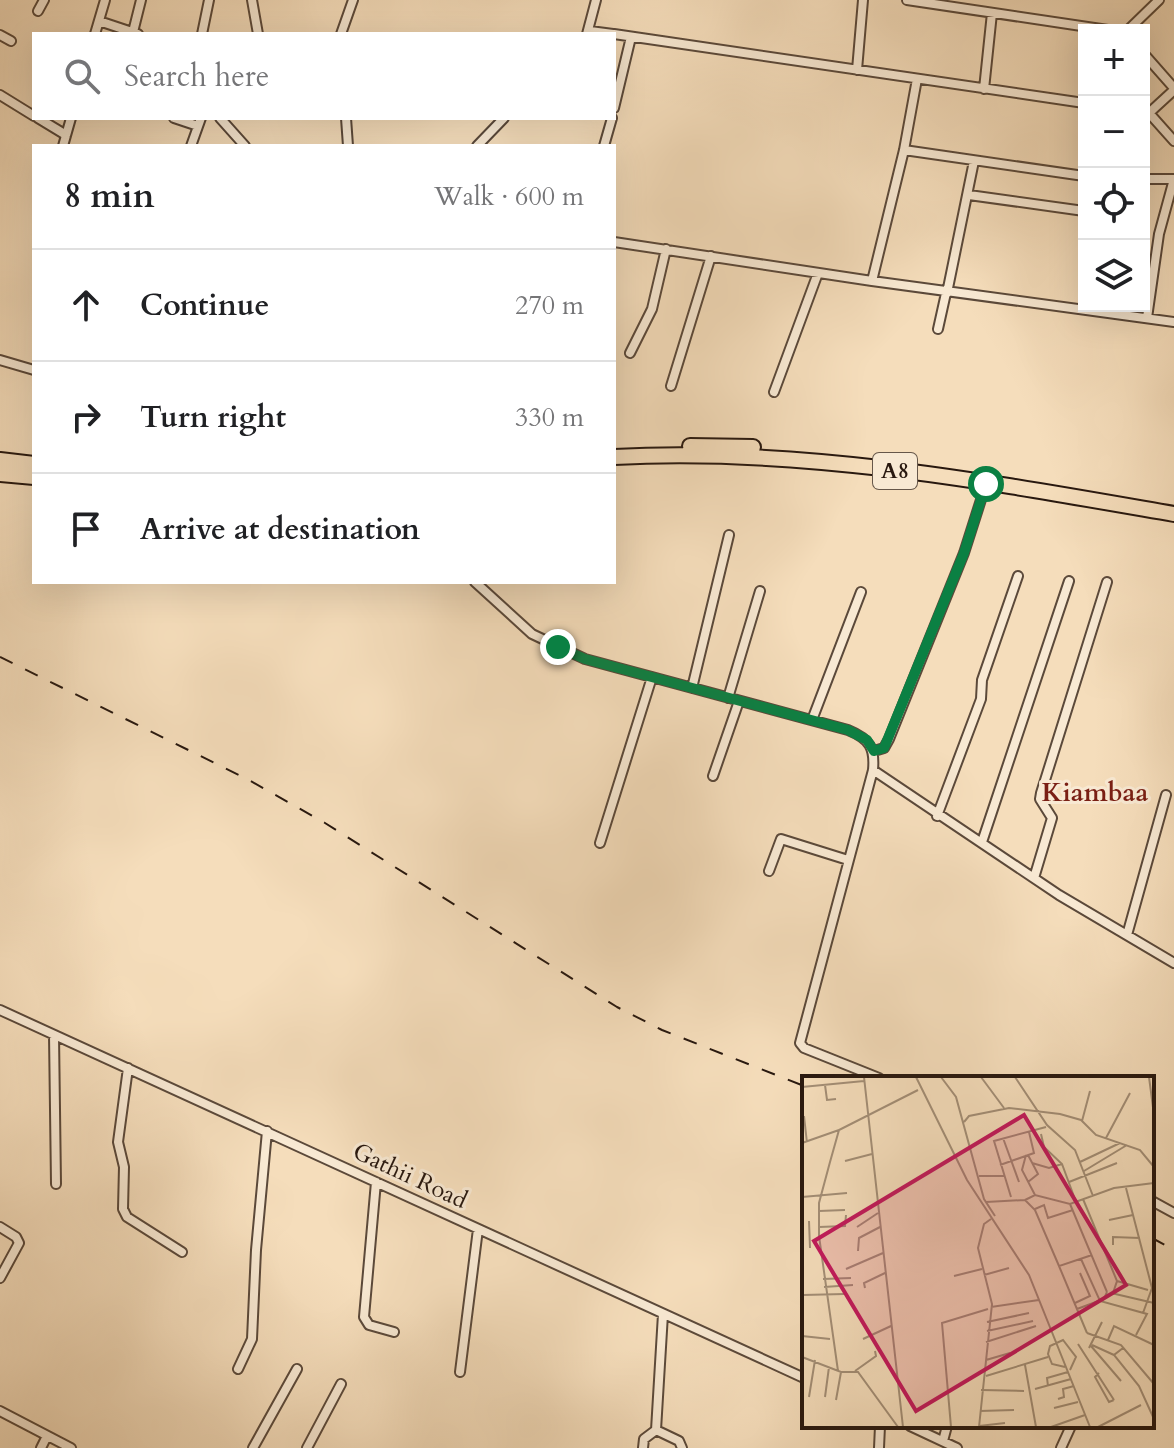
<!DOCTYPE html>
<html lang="en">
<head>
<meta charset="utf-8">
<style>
	body { margin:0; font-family:Cardo,serif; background:#f2f2f2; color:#202124 }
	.controls { position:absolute; right:24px; top:24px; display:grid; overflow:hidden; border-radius:0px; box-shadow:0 8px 32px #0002 }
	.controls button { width:72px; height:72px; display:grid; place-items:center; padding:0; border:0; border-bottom:2px solid #e0e0e0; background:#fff; color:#202124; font:40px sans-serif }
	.stop { position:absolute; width:24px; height:24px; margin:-18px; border:6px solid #0b8043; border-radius:50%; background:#fff }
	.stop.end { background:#0b8043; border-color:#fff; box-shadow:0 2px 8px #0008 }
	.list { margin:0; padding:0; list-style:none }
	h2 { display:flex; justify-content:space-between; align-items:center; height:104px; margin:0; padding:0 32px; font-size:34px }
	h2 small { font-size:26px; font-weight:400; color:#757577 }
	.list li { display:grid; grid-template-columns:52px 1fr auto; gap:24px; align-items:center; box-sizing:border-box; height:112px; padding:0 32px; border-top:2px solid #e0e0e0 }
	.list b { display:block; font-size:30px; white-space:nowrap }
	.list em { font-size:26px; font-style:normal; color:#757577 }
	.icon { flex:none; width:44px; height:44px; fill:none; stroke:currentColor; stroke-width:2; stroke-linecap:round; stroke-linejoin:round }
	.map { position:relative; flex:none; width:1174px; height:1448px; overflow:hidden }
	.search { position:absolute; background:#fff; box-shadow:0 8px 32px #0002; left:32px; top:32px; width:584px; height:88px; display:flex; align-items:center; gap:20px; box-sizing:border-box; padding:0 28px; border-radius:0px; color:#757577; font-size:30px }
	.panel { position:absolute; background:#fff; box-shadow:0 8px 32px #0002; left:32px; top:144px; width:584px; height:440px; border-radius:0px }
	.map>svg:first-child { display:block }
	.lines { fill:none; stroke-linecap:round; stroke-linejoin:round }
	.street-casing { stroke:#5b493a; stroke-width:12 }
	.highway-casing { stroke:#28180f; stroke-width:18 }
	.street { stroke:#f8e9d3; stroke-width:8 }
	.highway { stroke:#f5ddbb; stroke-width:14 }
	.rail { stroke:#28180f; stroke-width:2; stroke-dasharray:14 14; stroke-linecap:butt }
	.route { stroke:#0b8043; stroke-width:10 }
	.labels { text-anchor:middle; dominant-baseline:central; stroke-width:6; stroke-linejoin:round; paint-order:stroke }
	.shield { fill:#f8e9d3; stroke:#66574a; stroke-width:2 }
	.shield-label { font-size:22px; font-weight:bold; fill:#28180f }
	.street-label { font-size:24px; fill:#28180f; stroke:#f8e9d3 }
	.neighbourhood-label { font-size:26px; font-weight:bold; fill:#7a1f14; stroke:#f8e9d3 }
	.inset-road { fill:none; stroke:#a38e76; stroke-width:2 }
	.view { fill:#c2185b; fill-opacity:0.15; stroke:#c2185b; stroke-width:4 }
	.inset-edge { fill:none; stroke:#28180f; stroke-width:4 }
</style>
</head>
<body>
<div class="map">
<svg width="1174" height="1448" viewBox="0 0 1174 1448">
	<rect width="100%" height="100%" fill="#f5ddbb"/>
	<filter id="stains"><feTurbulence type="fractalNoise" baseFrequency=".0025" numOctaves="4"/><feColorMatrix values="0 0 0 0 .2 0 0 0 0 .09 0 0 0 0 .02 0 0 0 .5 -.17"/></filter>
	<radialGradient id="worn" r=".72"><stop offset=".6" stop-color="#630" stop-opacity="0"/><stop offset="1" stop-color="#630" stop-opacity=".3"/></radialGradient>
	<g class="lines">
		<defs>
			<path id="street" d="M252 0 258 34
				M907 0 1108 30
				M38 11 44 0
				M99 21 138 34
				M1128 30 1159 0
				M590 31 613 34
				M133 32 141 0
				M95 34 105 0
				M202 34 209 0
				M341 34 353 0
				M587 34 596 0
				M614 34 1084 103
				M0 35 11 41
				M1144 54 1174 88
				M857 70 863 0
				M917 79 904 150 872 281 1174 322
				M984 89 992 13
				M0 95 34 116
				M614 108 631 37
				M1144 112 1149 113 1174 141
				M1149 113 1174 90
				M38 118 66 135
				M174 118 198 126
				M220 118 245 146
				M346 118 348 146
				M63 146 71 118
				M191 146 201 118
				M477 146 504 118
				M604 146 612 118
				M904 150 1084 176
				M1144 179H1174
				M969 195 1084 211
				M614 242 872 281
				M947 293 974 161
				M1147 318 1159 234 1174 179
				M938 329 946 293
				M630 353 652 309 666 249
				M0 360 34 370
				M671 386 711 256
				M774 392 818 273
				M475 582 532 634 585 659 848 730C870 739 875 748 873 770L800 1043 804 1048 879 1078
				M692 688 729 535
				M728 698 760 591
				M812 720 861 592
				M874 751 884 748 889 739 964 553 986 484
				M873 770 1059 895 1174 963
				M713 776 739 701
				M937 816 981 699 982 680 1018 576
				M982 842 1069 581
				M600 843 652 677
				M769 871 781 839 848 860
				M1034 878 1052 818 1040 799 1041 793 1107 582
				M1127 935 1166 795
				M0 1010 804 1378
				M54 1035 56 1184
				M128 1068 118 1142 124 1167 123 1209 127 1217 182 1252
				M376 1182 364 1317 369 1325 394 1332
				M1152 1201 1174 1213
				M0 1227 16 1237 19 1243 0 1278
				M238 1369 252 1339 256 1250 267 1131
				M460 1372 478 1229
				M0 1411 71 1448
				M910 1426 957 1448
				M656 1430 663 1314
				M656 1430 679 1441 682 1448
				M943 1441 947 1426
				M41 1448 47 1436
				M253 1448 297 1369
				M307 1448 341 1384
				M643 1448 644 1439 656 1430
				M879 1448 880 1426
				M1061 1448 1071 1426"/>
			<path id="highway" d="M690 446 753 447
				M614 457C802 447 989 482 1174 514
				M0 460 34 464
				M0 474 34 477"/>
		</defs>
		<use href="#street" class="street-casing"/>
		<use href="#highway" class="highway-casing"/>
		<use href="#street" class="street"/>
		<use href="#highway" class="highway"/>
		<path class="rail" d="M0 657 247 779 325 823 617 1007 662 1030 804 1086
			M1152 1238 1174 1250"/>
	</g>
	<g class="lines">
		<path class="route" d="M558 647 585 659 848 730 867 740 874 751 884 748 964 553 986 484"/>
	</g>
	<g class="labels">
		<rect class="shield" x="873" y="453" width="44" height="36" rx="6"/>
		<g class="shield-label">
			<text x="895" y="471">A8</text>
		</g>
		<g class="street-label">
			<text transform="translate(410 1176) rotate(25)">Gathii Road</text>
		</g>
		<g class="neighbourhood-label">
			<text x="1095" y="792">Kiambaa</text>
		</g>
	</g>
	<g transform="translate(802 1076)">
		<rect width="352" height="352" fill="#f5ddbb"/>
		<path class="inset-road" d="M62 1 101 351M114 1 165 104 227 199 288 351M139 1 154 21 182 123 193 140M179 1 202 32M213 1 245 49 273 74 291 120M347 1 352 39M23 9 25 24 34 23M0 11 62 5M2 40 5 67M280 45 288 15M162 46 167 40 207 32 258 38 279 44 294 59 338 74 352 91M239 58 242 71 260 88 274 126M201 62 217 106M304 62 328 17M0 67 37 54M224 79 220 94 233 119M43 85 70 78M278 86 318 67M230 87 247 92 260 88M198 89 232 77 227 56M282 95 325 69M177 100H202M226 106 236 98 226 79M267 106 315 87M324 112 350 212 341 237M0 121 45 117M209 121 192 65 244 51M281 123 315 205 311 217M223 124 233 119 268 128 312 112 352 107M184 126 223 124 233 134 257 190M268 128 305 216M233 133 242 129 246 142 271 134M17 135 43 134M307 144 331 139M7 145 8 172M17 151 43 150 44 139M55 151 76 137M311 169V161L338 162M56 175 57 162 78 151M279 183 298 225 345 238 334 259M44 193 81 177M182 199 207 192M152 200 180 193M21 203 49 202M315 205 346 214M22 211 51 209M63 212 62 207 83 197M309 217 352 227M1 219 42 218M273 227 288 220 278 197M189 231 237 224M275 233 302 223 305 216M185 246 227 237M185 255 231 245M285 257 257 190 290 179M285 257 319 269 352 308M0 260 28 263M61 263 89 250M306 264 312 250 352 269M184 266 234 250M276 268 312 324M290 269 312 279M289 270 319 305M287 272 300 246M321 272 312 279 337 310 352 343M0 281 39 296H56L96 351M184 284 208 277M223 289 234 351M263 291 250 288 246 278 248 270 261 264 274 281 268 294M36 295 17 160V127L28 86 37 54 116 14M53 295 74 280 73 275M297 297 293 301 307 326 312 324M184 300 246 281M246 310 245 302 266 296M233 313 269 303M179 314 222 315M7 321 13 284M23 321 27 291M256 323 262 321 261 313 272 310M34 324 39 296M252 332 276 326M178 335 212 334M177 350 203 347M149 351 140 247 186 233M177 351 190 228 176 172 182 148 189 143M249 351 283 339M296 351 339 329"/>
		<path class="view" d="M222 39 324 209 114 335 12 165Z"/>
		<rect width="352" height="352" class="inset-edge"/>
	</g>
	<rect width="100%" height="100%" filter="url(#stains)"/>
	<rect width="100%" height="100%" fill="url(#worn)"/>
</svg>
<div class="controls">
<button>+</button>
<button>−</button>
<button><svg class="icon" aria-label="locate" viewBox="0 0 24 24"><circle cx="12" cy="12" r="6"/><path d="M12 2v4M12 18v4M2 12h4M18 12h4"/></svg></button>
<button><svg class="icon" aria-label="layers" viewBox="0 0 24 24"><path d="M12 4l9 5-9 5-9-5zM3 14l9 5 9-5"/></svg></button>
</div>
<div class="stop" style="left:986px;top:484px"></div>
<div class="stop end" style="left:558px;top:647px"></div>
<div class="search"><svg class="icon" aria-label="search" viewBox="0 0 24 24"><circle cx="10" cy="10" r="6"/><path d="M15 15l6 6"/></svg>Search here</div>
<section class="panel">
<h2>8 min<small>Walk · 600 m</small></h2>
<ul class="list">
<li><svg class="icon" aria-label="ahead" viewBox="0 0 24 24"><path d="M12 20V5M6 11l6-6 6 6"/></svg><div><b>Continue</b></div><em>270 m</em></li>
<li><svg class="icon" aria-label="right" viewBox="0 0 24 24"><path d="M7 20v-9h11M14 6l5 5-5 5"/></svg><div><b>Turn right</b></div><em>330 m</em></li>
<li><svg class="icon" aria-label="arrive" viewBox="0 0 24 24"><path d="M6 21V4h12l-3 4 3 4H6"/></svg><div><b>Arrive at destination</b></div></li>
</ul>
</section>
</div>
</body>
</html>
